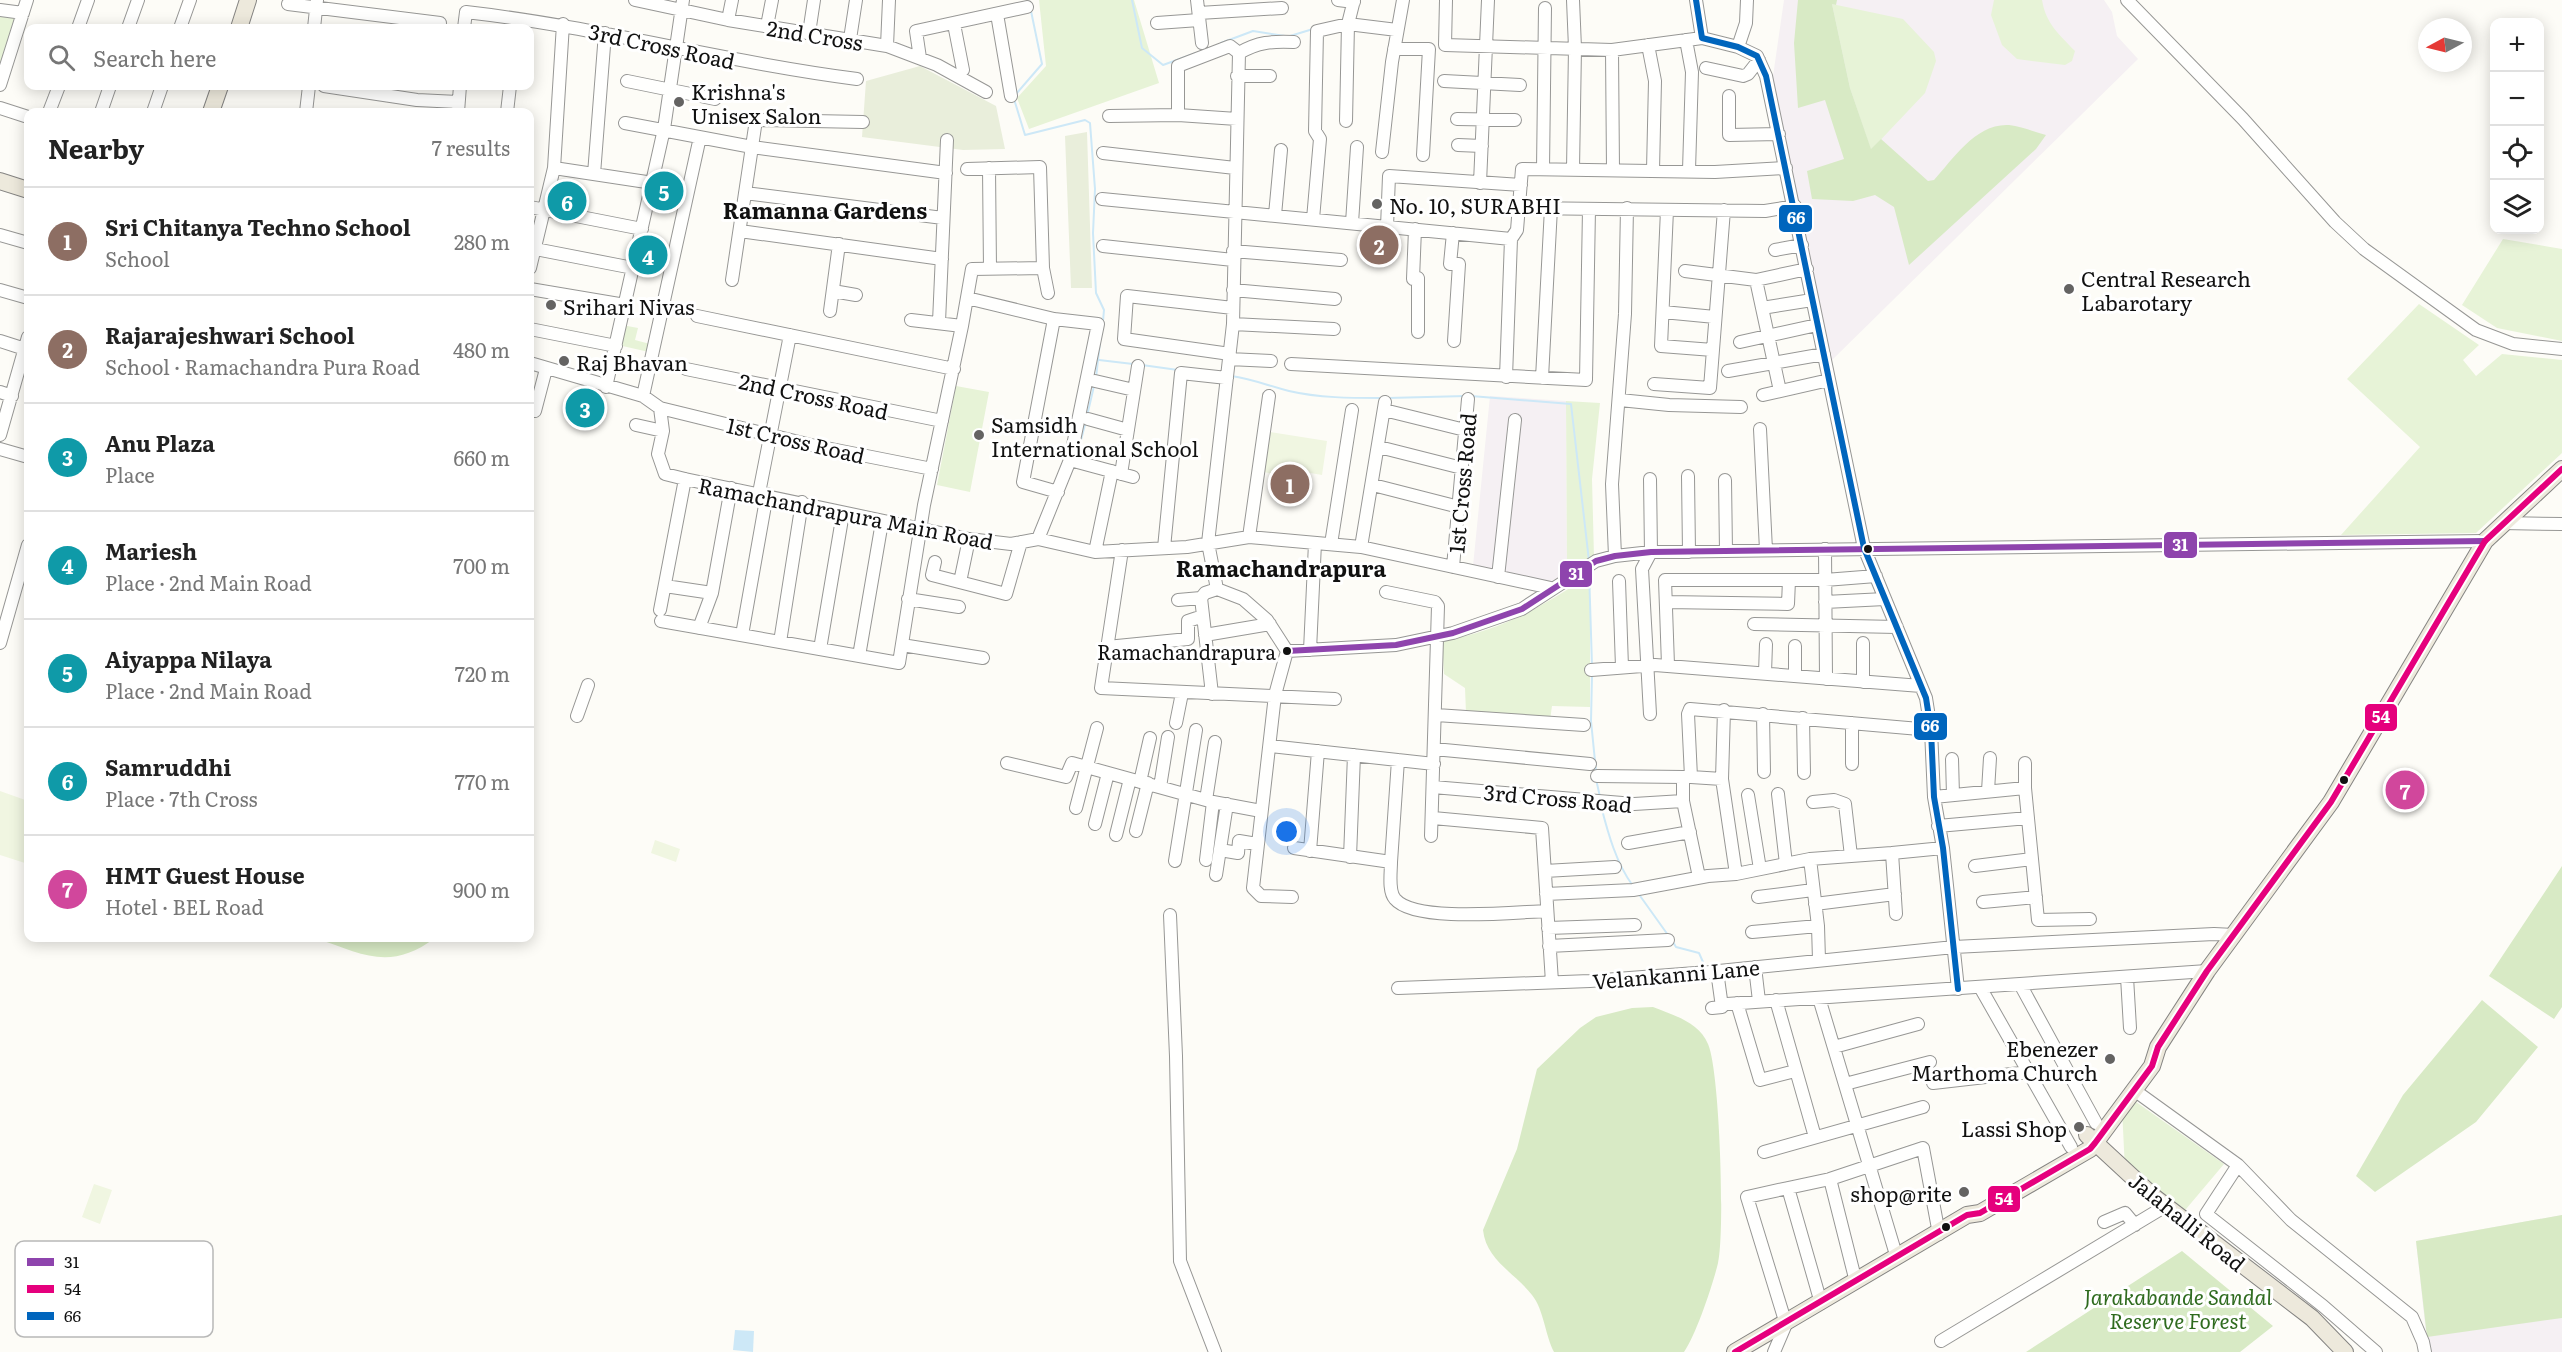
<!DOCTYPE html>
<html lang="en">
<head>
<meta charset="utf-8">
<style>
	body { margin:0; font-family:Literata,serif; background:#f6f6f6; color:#222 }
	.controls { position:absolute; right:18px; top:18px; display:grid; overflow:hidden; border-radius:12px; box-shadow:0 3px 15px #0003 }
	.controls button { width:54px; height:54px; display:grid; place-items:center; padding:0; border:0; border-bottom:2px solid #e0e0e0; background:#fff; color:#222; font:30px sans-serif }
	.compass { position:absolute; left:2418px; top:18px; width:54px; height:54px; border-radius:50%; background:#fff; box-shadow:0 3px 15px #0003; rotate:263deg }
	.you { position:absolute; left:1287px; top:832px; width:21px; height:21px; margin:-15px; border:4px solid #fff; border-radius:50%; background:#1a73e8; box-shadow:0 0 0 9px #1a73e833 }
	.badge { display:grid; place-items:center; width:39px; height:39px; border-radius:50%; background:#0b8043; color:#fff; font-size:20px; font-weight:700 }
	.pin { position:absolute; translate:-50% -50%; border:3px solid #fff; box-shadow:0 2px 6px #0006 }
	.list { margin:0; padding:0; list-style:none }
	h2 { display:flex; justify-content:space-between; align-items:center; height:78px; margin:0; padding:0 24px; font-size:26px }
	h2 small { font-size:20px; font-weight:400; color:#767676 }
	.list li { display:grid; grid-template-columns:39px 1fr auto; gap:18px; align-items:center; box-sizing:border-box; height:108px; padding:0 24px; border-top:2px solid #e0e0e0 }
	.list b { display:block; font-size:22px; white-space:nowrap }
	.list p { margin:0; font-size:20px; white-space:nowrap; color:#767676 }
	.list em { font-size:20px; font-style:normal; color:#767676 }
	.icon { flex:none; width:33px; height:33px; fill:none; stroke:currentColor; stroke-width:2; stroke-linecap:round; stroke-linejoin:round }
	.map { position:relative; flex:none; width:2562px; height:1352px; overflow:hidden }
	.search { position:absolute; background:#fff; box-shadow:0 3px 15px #0003; left:24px; top:24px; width:510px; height:66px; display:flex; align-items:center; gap:15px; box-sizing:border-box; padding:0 21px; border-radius:12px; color:#767676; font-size:22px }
	.panel { position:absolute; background:#fff; box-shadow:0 3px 15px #0003; left:24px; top:108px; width:510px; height:834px; border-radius:12px }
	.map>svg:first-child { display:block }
	.industrial { fill:#f5f0f3 }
	.green { fill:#e7f3d7 }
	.forest { fill:#d8eac5 }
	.cemetery { fill:#e9eedb }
	.pitch { fill:#f0f6e1 }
	.water { fill:#cde8f7 }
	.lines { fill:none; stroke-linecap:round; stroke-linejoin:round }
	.stream { stroke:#cde8f7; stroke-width:2 }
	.minor-casing { stroke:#979795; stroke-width:14 }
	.major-casing { stroke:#858482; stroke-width:18 }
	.minor { stroke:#fffffe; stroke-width:12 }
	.major { stroke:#ede9dc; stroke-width:16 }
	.bus-1-casing { stroke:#fff; stroke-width:10 }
	.bus-2-casing { stroke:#fff; stroke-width:10 }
	.bus-3-casing { stroke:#fff; stroke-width:10 }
	.bus-1 { stroke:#8e44ad; stroke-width:6 }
	.bus-2 { stroke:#e5007d; stroke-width:6 }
	.bus-3 { stroke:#0065bd; stroke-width:6 }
	.poi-dot { fill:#646362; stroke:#fff; stroke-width:2 }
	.bus-dot { fill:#111; stroke:#fff; stroke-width:2 }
	.labels { text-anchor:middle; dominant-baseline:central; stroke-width:6; stroke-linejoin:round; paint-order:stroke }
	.bus-label { font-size:20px; fill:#111; stroke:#fff; text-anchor:end }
	.street-label { font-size:21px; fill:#111; stroke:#fff }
	.poi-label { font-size:21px; fill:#111; stroke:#fff; text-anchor:start }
	.park-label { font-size:21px; font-style:italic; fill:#2f6b1f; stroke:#fff }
	.neighbourhood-label { font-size:22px; font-weight:bold; fill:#111; stroke:#fff }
	.key { fill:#fff; stroke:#b8b8b8; stroke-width:1.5 }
	.key-label { font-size:16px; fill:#111 }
	.line-badge { stroke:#fff; stroke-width:2 }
	.badge-label { font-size:16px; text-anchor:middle; font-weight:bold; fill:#fff }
</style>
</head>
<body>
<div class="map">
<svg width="2562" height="1352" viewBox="0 0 2562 1352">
	<rect width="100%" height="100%" fill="#fdfcf7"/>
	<path class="industrial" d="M1784 0H2104L2112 12 2117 36 2138 59 1828 364 1772 83Z
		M1490 396 1566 401 1567 571 1548 584 1473 566Z
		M2562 1215V1352H2428L2416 1241Z"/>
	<path class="green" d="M1039 0H1134L1159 83 1029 129 1017 98 1046 66Z
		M1994 0H2042C2046 24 2059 34 2075 51L2072 61 2065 65 2017 59 2002 45 1991 15Z
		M1832 4 1903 19 1934 52 1936 61 1925 93 1871 150 1850 88Z
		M0 13 19 16 0 75Z
		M2503 239 2562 249V341L2497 328 2462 305Z
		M2419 304 2479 345 2463 360 2476 376 2502 354 2562 360V453L2476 533 2341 535 2420 447 2347 379Z
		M622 325 638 328 635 340 650 344 649 352 618 345Z
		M956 386 989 392 970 492 937 485Z
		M1566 401 1600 403 1592 479 1594 557 1567 571Z
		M1590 575V707L1552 706 1550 720 1466 713 1465 688 1444 674 1442 641C1503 630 1539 608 1590 575Z
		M2129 1097 2224 1164 2181 1215 2125 1170 2122 1108Z"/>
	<path class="forest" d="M1798 0H1837L1836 5 1832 4 1850 88 1871 149 1881 139 1928 181 1934 180C1953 159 1976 123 2009 125 2021 126 2034 132 2046 135L2036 149 1909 265 1894 207 1875 195 1853 201 1812 199 1807 171 1844 159 1825 100 1798 108 1794 43Z
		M2562 866V1007L2554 1019 2489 976Z
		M316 938H435C391 971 363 955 316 938Z
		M2482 1000 2538 1047 2476 1122 2375 1192 2356 1176 2403 1095Z
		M1653 1007C1673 1015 1699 1022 1708 1044 1720 1071 1725 1233 1718 1263 1713 1284 1696 1335 1684 1352H1554C1545 1335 1544 1310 1532 1295 1515 1273 1486 1260 1483 1230L1517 1149 1537 1069 1580 1028 1596 1017 1632 1008Z
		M2562 1215V1318L2427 1337 2416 1241Z
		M2182 1251 2273 1326 2240 1352H2026Z"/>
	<path class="cemetery" d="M920 66 996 106 1005 149 963 150 862 137 866 81Z
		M1087 132 1092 288H1071L1065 136Z"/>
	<path class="pitch" d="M1270 432 1327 441 1322 475 1288 469 1287 476 1263 472Z
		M0 791 28 801V864L0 855Z
		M655 840 680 849 676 862 651 853Z
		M94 1184 112 1190 100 1224 82 1217Z"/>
	<path class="water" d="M735 1330 754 1331 753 1352 733 1350Z"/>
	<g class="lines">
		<path class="stream" d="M1132 0 1142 48 1163 65 1196 53
			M1290 36 1313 29
			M1221 43 1253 31 1285 36
			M1016 94 1042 64 1031 11
			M1014 99 1025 135 1085 120 1090 123 1095 189 1093 233 1096 293 1104 310 1103 321
			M1099 360 1133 364
			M1142 365 1178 370
			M1231 376C1253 379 1269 386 1289 391 1319 398 1351 398 1382 398
			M1096 378 1100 342
			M1471 396 1571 404 1589 561
			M1388 398 1466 396
			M1087 416 1094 386
			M1078 451 1086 421
			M1589 570 1592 666
			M1592 675 1591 721 1596 771
			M1596 779 1600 797
			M1601 806C1608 833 1616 863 1633 886
			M1638 893 1668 935
			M1673 942 1676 947 1699 953 1703 962"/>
		<defs>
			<path id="minor" d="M635 0 728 20 887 46 937 65 986 92
				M1197 0 1202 43
				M1338 0 1354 2
				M1446 0 1445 45 1612 50 1702 38
				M1573 0 1575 48 1573 169
				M1696 0 1702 38 1738 47 1757 56 1766 76 1864 548 1926 698 1931 730 1934 797 1943 848 1958 989
				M2127 0 2243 119 2335 222 2364 249 2476 330 2513 344 2562 349
				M288 4 440 23
				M0 10 23 13
				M1199 13 1282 8
				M997 14 1011 96
				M728 20 732 0
				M1157 23 1199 20
				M954 24 963 70
				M767 26 772 0
				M78 28 88 0
				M128 28 138 0
				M180 28 190 0
				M314 28 317 0
				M464 28 466 12C598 27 725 62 857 79
				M809 33 814 0
				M850 39 856 0
				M1686 40 1692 72 1689 170
				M1648 45 1655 81 1653 170
				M887 46 889 0
				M1738 47 1746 23 1747 0
				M1394 49H1429L1423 155
				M1612 50 1613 170
				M1239 53 1233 324 1208 543 1217 589 1243 599 1267 620 1287 651
				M1239 53C1258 42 1272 41 1294 42
				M920 58 916 31 1027 7
				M1706 68 1743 76 1748 74 1759 60
				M1237 76H1270
				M627 81 715 99
				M1444 81 1520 85
				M0 85 27 0
				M324 86 417 100 458 102
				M1729 96V135L1779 134
				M0 108 28 117
				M49 112 59 86
				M101 112 110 86
				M153 112 162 86
				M306 112 309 86
				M458 112 460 86
				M507 112 510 86
				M1178 115V66L1230 46 1239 53
				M1109 116 1178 115 1237 119
				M1457 119 1515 120
				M1346 121 1348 24 1354 0
				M625 123 752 147 946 173
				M1458 145 1482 146
				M1382 152 1392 62 1403 0
				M1103 153 1235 168
				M554 168 653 183
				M989 168 990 269
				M967 169 1040 167 1043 268 1048 293
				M1543 169 1545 8
				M594 174 605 33
				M1480 183 1488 0
				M745 193 943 218
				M1102 199 1511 239
				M530 207 642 229
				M1520 208 1765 211 1795 206
				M1667 210 1661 346 1713 350
				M1275 215 1281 150
				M1313 219 1320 139 1315 131 1317 31 1348 24 1397 30
				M1352 223 1357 147
				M1387 227 1389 176 1521 185
				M1415 229 1413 279 1418 278V332
				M740 231 942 259
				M1453 233 1450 264H1459L1454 341
				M0 235 28 243
				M1103 246 1233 260
				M530 248 633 268
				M1775 250 1802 245
				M1233 251 1341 260
				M530 268 554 168 563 24
				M1685 271 1756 280 1807 269
				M732 280 756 120 863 122
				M1756 280 1780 391
				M530 289 625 305
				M0 290 28 298
				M1233 290 1335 299
				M833 291 856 295
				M967 298 1054 319 1098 324 1070 460 1038 539
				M1762 308 1812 300
				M830 311 839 244
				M1663 312 1715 317
				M697 316 954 369
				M1054 319 1023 482 1058 492
				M911 320 962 326
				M939 322 947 140
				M1233 324 1334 329
				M530 329 616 346
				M0 341 25 349
				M1740 342 1817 325
				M1230 354 1124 339 1127 296 1233 308
				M1229 359 1271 361
				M530 363 643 396 660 408 663 431 658 454 665 474 685 479 969 539 1011 544 1038 539 1095 552 1187 547 1249 537 1361 547 1551 588
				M1291 364 1586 380 1589 209
				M686 369 942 421
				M1728 371 1824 354
				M1506 377 1511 239 1517 230 1522 169 1715 172 1786 168
				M1542 378 1551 208
				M1095 381 1134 390
				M1654 384 1710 388 1724 210
				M606 387 664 129 683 0
				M0 392 12 396
				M1763 395 1829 380
				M643 396 700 137
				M1620 400 1669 405 1741 407
				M660 408 811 445 932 469
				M1384 410 1465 430
				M535 411 546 369
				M1088 419 1128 430
				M636 425 663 431
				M1760 429 1766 550
				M0 435 28 337
				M1379 447 1462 468
				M0 449 28 457
				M1070 460 1133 477
				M1121 474 1138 366
				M1688 476 1689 552
				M1650 479 1651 552 1642 569 1650 714
				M1725 480 1726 551
				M1373 485 1459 507
				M759 493 790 335
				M2502 523 2562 524
				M1249 537 1269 396
				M1331 544 1352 410
				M1361 547 1385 402
				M1164 548 1181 373 1227 378
				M1825 549 1826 679
				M1122 550 1101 688 1335 699
				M1095 552 1112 471
				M1615 556 1612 484 1625 314 1627 208
				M935 562 932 575 1006 594 1021 542
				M1453 567 1468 399
				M1498 577 1515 420
				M1619 581 1622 667
				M960 582 969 539
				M665 586 712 593
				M1386 592 1435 602 1438 606 1431 836
				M908 599 959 607
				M1178 600 1201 598
				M1666 602 1788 604 1789 580
				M1825 602 1885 599
				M660 610 685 479
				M661 621 899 663 924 505 962 326 972 269 1043 268
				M1754 624 1897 627
				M699 628 712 593 731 488
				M742 635 767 494
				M1205 635 1270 624
				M780 642 802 502
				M0 643 28 545
				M902 645 983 658
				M1795 646V676
				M1107 647 1188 639V621L1203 616
				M820 649 843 513
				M1310 650 1315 543
				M1287 651 1396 645 1453 633 1522 609 1596 561 1615 556 1651 552 2485 541
				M1287 651 1275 695 1253 888 1261 896 1292 897
				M859 656 882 522
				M1668 665 1665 580H1825L1876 576
				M1591 670 1655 665 1921 686
				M1765 673 1766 644
				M1863 682V643
				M1212 694 1201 598 1205 593 1217 589
				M1724 710 1722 779 1736 874
				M1763 714 1764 772
				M1436 715 1584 725
				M577 716 588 685
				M1803 718 1804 773
				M1176 723 1182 693
				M1852 723V764
				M1270 746 1434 764
				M1434 749 1590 764
				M1952 759 1953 795
				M1007 763 1066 777 1072 763 1213 802 1261 811
				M1597 776 1683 777
				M1691 777 1722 779
				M1140 782 1150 738
				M1160 787 1168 737
				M1433 787 1634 804 1683 801
				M2025 788V763
				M1988 791 1990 758
				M1778 794 1786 864
				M1748 795 1760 869
				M1934 797 2025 788 2038 920 2090 919
				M1206 800 1215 742
				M1813 802 1834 800 1845 804 1851 856
				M1076 808 1097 728
				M1433 818 1542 828 1552 982
				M1095 824 1108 773
				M1938 826 2028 818
				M1136 831 1148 783
				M1116 835 1130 779
				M1628 843 1690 832
				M1294 848 1391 862 1398 760
				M1220 850 1238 853 1239 841 1257 844
				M1310 851 1318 751
				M1350 857 1354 755
				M1810 859 1818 926
				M1206 860 1213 802
				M1175 861 1196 730
				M1391 862C1391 873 1388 891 1395 899 1415 923 1515 912 1547 911
				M1975 866 2032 859
				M1545 871 1615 867
				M1216 875 1227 804
				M1699 877 1683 801V777H1691L1688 714 1690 709 1931 730
				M1546 894 1633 890 1708 876 1736 874 1810 859 1892 853
				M1758 897 1813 890
				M1983 902 2036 897
				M1815 904 1895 894
				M1896 914 1892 853 1943 848
				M1170 915 1176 1056 1180 1261 1215 1352
				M1548 928 1635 925
				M1752 932 1818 926 1819 960
				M1549 946 1668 940
				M1755 967 1759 1001
				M2127 977 2130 1028
				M2020 984 2096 1123
				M1980 987 2071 1147
				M1398 988 1590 981 1709 972 1954 947 2214 934 2234 935
				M1819 998 1897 1258
				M1776 1000 1815 1137
				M1737 1003 1760 1080 1795 1071
				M1727 1004 2207 971
				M1712 1008 1722 1007 1717 971
				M1834 1047 1918 1024
				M1933 1083 2029 1072
				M1845 1084 1930 1062
				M2134 1090 2238 1165 2291 1220 2412 1317 2423 1342 2425 1352
				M1764 1152 1923 1107
				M2238 1165 2206 1214 2323 1306 2376 1352
				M2104 1222 2125 1213 2135 1225
				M1856 1282 1830 1179 1923 1148 1939 1234
				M1821 1303 1788 1188 1830 1179
				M1941 1341 2159 1210
				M1774 1352 1786 1324 1747 1197 1788 1188"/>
			<path id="major" d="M239 28 248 0
				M211 112 220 86
				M0 181 28 190
				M2087 1135 2154 1197 2312 1318 2345 1352
				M1735 1352 1967 1215 1980 1213 2090 1149 2095 1143 2152 1066 2158 1047 2207 971 2331 802 2485 541 2562 469"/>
		</defs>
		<use href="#minor" class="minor-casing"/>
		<use href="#major" class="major-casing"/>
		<use href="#minor" class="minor"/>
		<use href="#major" class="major"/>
		<defs>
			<path id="bus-1" d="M1287 651 1396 645 1453 633 1522 609 1596 561 1615 556 1651 552 2485 541"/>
			<path id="bus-2" d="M1735 1352 1967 1215 1980 1213 2090 1149 2095 1143 2152 1066 2158 1047 2207 971 2331 802 2485 541 2562 469"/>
			<path id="bus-3" d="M1696 0 1702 38 1738 47 1757 56 1766 76 1864 548 1926 698 1931 730 1934 797 1943 848 1958 989"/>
		</defs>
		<use href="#bus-1" class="bus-1-casing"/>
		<use href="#bus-2" class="bus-2-casing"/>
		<use href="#bus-3" class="bus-3-casing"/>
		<use href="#bus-1" class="bus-1"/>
		<use href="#bus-2" class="bus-2"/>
		<use href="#bus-3" class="bus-3"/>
	</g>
	<g class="poi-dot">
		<circle cx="679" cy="102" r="6"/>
		<circle cx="1377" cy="204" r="6"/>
		<circle cx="2069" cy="289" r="6"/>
		<circle cx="551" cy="305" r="6"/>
		<circle cx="564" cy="361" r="6"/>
		<circle cx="979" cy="435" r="6"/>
		<circle cx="2110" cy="1059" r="6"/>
		<circle cx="2079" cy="1127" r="6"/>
		<circle cx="1964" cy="1192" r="6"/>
	</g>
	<g class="bus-dot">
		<circle cx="1868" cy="549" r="5"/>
		<circle cx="1287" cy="651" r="5"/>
		<circle cx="2344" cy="780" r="5"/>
		<circle cx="1946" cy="1227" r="5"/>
	</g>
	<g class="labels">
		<g class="bus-label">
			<text x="1276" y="651">Ramachandrapura</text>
		</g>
		<g class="street-label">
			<text transform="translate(815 34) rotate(9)">2nd Cross</text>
			<text transform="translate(662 45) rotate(12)">3rd Cross Road</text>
			<text transform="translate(814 395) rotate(12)">2nd Cross Road</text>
			<text transform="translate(796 439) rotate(13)">1st Cross Road</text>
			<text transform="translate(1461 483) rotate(-85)">1st Cross Road</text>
			<text transform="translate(846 512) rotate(11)">Ramachandrapura Main Road</text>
			<text transform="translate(1558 797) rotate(5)">3rd Cross Road</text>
			<text transform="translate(1676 973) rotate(-5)">Velankanni Lane</text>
			<text transform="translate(2188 1221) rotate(39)">Jalahalli Road</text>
		</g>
		<g class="poi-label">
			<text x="691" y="90">Krishna's<tspan x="691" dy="24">Unisex Salon</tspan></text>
			<text x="1389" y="204">No. 10, SURABHI</text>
			<text x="2081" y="277">Central Research<tspan x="2081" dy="24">Labarotary</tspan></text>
			<text x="563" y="305">Srihari Nivas</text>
			<text x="576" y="361">Raj Bhavan</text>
			<text x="991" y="423">Samsidh<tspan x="991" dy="24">International School</tspan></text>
			<text x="2098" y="1047" text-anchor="end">Ebenezer<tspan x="2098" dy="24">Marthoma Church</tspan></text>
			<text x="2067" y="1127" text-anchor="end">Lassi Shop</text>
			<text x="1952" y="1192" text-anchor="end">shop@rite</text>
		</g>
		<g class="park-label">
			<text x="2178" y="1295">Jarakabande Sandal<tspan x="2178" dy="24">Reserve Forest</tspan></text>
		</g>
		<g class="neighbourhood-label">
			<text x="825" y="209">Ramanna Gardens</text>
			<text x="1281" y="567">Ramachandrapura</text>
		</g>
	</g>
	<rect x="15" y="1241" width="198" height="96" rx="9" class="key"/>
	<rect x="27" y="1258" width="27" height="8" fill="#8e44ad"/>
	<rect x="27" y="1285" width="27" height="8" fill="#e5007d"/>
	<rect x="27" y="1312" width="27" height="8" fill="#0065bd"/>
	<g class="key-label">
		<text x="64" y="1268">31</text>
		<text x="64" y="1295">54</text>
		<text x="64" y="1322">66</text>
	</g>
	<g class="line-badge">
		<rect x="1778" y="204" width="35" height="29" rx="6" fill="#0065bd"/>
		<rect x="2163" y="531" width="35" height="28" rx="6" fill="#8e44ad"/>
		<rect x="1559" y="560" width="34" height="28" rx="6" fill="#8e44ad"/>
		<rect x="2364" y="703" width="34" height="29" rx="6" fill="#e5007d"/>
		<rect x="1913" y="712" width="35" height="29" rx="6" fill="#0065bd"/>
		<rect x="1987" y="1185" width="34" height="28" rx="6" fill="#e5007d"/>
	</g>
	<g class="badge-label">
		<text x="1796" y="224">66</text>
		<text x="2180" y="551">31</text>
		<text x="1576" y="580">31</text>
		<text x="2381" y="723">54</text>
		<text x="1930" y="732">66</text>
		<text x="2004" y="1205">54</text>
	</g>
</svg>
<div class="controls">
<button>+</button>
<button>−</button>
<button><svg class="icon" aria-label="locate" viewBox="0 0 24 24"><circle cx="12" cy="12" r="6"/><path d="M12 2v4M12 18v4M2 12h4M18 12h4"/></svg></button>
<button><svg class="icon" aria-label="layers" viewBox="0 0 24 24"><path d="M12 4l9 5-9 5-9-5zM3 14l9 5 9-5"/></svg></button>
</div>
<svg class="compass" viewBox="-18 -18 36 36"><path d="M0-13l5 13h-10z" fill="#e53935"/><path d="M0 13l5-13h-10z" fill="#767676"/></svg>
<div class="you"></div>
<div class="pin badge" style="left:1290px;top:484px;background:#8d6e63">1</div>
<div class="pin badge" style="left:1379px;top:245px;background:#8d6e63">2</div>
<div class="pin badge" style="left:585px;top:408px;background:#0f9aa8">3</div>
<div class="pin badge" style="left:648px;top:255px;background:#0f9aa8">4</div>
<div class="pin badge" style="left:664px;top:191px;background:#0f9aa8">5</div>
<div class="pin badge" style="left:567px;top:201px;background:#0f9aa8">6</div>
<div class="pin badge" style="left:2405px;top:790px;background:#d1479c">7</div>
<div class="search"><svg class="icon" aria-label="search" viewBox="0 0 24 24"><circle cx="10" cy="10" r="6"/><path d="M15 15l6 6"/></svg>Search here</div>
<section class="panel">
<h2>Nearby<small>7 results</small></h2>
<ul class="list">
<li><span class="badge" style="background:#8d6e63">1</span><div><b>Sri Chitanya Techno School</b><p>School</p></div><em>280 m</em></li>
<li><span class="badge" style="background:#8d6e63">2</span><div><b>Rajarajeshwari School</b><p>School · Ramachandra Pura Road</p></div><em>480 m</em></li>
<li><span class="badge" style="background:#0f9aa8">3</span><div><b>Anu Plaza</b><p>Place</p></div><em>660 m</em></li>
<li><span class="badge" style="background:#0f9aa8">4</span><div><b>Mariesh</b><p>Place · 2nd Main Road</p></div><em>700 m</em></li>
<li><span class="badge" style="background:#0f9aa8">5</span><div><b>Aiyappa Nilaya</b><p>Place · 2nd Main Road</p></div><em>720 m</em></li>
<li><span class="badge" style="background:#0f9aa8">6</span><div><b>Samruddhi</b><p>Place · 7th Cross</p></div><em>770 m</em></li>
<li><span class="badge" style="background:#d1479c">7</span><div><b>HMT Guest House</b><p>Hotel · BEL Road</p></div><em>900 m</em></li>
</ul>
</section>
</div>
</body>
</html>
